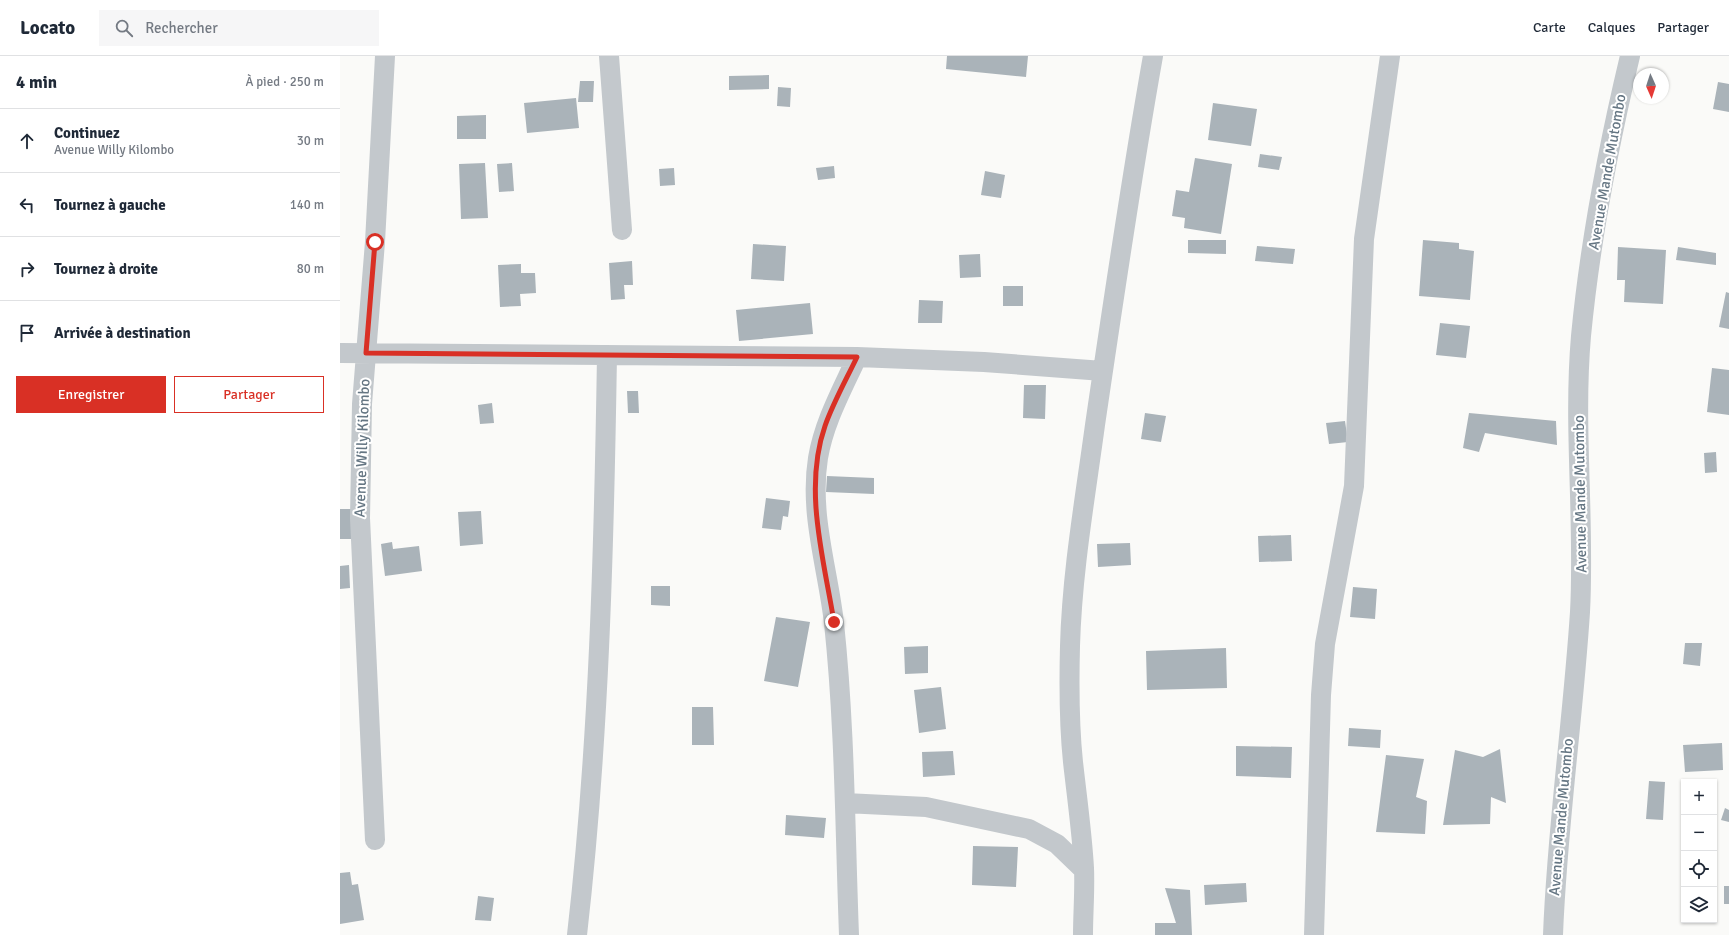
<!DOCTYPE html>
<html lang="fr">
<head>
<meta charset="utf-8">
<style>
	body { margin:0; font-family:Signika,sans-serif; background:#f6f6f7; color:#1f2937 }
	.controls { position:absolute; right:12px; bottom:12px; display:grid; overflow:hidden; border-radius:0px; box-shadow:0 1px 3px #0004 }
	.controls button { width:36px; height:36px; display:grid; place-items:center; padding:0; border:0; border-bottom:1px solid #e0e1e3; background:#fff; color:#1f2937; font:20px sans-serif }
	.compass { position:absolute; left:1293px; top:12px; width:36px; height:36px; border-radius:50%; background:#fff; box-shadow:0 1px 3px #0004; rotate:177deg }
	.stop { position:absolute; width:12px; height:12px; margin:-9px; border:3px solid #d93025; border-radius:50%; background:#fff }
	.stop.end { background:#d93025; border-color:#fff; box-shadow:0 1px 4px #0008 }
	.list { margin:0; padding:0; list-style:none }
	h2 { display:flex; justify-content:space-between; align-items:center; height:52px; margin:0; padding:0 16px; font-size:17px }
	h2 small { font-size:13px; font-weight:400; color:#747a83 }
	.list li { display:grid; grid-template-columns:26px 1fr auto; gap:12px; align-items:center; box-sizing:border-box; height:64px; padding:0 16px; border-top:1px solid #e0e1e3 }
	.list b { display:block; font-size:15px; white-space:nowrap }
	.list p { margin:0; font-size:13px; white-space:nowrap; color:#747a83 }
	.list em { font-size:13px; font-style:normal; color:#747a83 }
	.actions { display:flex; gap:8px; padding:12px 16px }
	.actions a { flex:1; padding:9px 0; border:1px solid #d93025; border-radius:0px; text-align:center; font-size:14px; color:#d93025 }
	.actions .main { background:#d93025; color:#fff }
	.icon { flex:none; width:22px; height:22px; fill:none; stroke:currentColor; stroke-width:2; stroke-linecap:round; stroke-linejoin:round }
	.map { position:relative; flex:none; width:1389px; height:879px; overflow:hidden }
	header { display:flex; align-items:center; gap:24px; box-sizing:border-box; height:56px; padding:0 20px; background:#fff; border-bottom:1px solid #e0e1e3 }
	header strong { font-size:19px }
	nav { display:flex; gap:22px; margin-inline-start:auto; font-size:14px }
	.search { width:280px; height:36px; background:#f6f6f7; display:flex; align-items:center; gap:10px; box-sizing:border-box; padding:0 14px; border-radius:0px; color:#747a83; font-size:15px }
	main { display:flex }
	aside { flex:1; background:#fff }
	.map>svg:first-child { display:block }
	.building { fill:#aab3b9 }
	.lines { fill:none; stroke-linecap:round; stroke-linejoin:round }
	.minor { stroke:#c3c8cc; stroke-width:20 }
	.route { stroke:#d93025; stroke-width:5 }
	.labels { text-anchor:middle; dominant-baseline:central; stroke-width:4; stroke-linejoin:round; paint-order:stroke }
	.street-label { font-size:15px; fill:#657683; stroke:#fff }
</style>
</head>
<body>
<header>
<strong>Locato</strong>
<div class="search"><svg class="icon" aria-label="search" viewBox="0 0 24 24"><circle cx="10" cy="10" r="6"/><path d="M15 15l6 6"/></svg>Rechercher</div>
<nav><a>Carte</a><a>Calques</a><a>Partager</a></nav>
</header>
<main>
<aside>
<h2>4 min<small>À pied · 250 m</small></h2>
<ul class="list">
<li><svg class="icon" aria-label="ahead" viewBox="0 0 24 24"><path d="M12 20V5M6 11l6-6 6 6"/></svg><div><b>Continuez</b><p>Avenue Willy Kilombo</p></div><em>30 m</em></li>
<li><svg class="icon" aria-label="left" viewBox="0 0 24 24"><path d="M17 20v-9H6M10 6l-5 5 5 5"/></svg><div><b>Tournez à gauche</b></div><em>140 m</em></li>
<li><svg class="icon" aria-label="right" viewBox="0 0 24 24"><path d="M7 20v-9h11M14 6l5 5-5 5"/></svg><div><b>Tournez à droite</b></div><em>80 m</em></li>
<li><svg class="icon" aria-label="arrive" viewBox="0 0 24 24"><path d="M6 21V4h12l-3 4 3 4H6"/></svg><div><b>Arrivée à destination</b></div></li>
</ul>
<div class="actions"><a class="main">Enregistrer</a><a>Partager</a></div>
</aside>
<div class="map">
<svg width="1389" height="879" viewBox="0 0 1389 879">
	<rect width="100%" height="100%" fill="#fafaf8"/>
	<path class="building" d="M607 0H688L686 21 606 13Z
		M429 19V33L389 34V20Z
		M240 25H254L253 46H238Z
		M1378 26 1389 28V56L1373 53Z
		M438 31 451 32 450 51 437 50Z
		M236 42 239 72 187 77 184 47Z
		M873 47 917 53 911 90 868 84Z
		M146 59V83H117V60Z
		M920 98 942 101 939 114 918 111Z
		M855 102 892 108 881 178 844 172 845 162 832 160 836 134 849 136Z
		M145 107 148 162 121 163 119 108Z
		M172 107 174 135 159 136 157 108Z
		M494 110 495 122 478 124 476 112Z
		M334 112 335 129 320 130 319 113Z
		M645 115 665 119 661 142 641 139Z
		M848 184H886V198L848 197Z
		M1083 184 1119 187V193L1134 195 1130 244 1079 240Z
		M413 188 446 190 444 225 411 223Z
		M917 190 955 193 953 208 915 205Z
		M1278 191 1326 194 1323 248 1284 246 1285 224H1277Z
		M1338 191 1376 197V209L1336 204Z
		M640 198 641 221 620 222 619 199Z
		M292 205 293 229H284L285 243 271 244 269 207Z
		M181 208V217H195L196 237 180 238 181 250 160 251 158 209Z
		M663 230H683V250H663Z
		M1386 236 1389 237V273L1379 271Z
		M579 244 603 245 602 267H578Z
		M470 247 473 278 399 285 396 254Z
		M1100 267 1130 270 1126 302 1096 299Z
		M1372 312 1389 314V359L1367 356Z
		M684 329H706L705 363 683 362Z
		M287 335H298L299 357H288Z
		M152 347 154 367 140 368 138 349Z
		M805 357 826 360 821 386 801 383Z
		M1129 357 1216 365 1217 389 1145 377 1139 396 1123 392Z
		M1005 365 1008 386 989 388 986 367Z
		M1376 396 1377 416 1365 417 1364 397Z
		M487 420 534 422V438L486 436Z
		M426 442 450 445 448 461 443 460 441 474 422 472Z
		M0 453H11L12 483H0Z
		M141 455 143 488 120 490 118 456Z
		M951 479 952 505 919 506 918 480Z
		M52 486 53 493 79 490 82 515 45 520 41 488Z
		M790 487 791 509 758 511 757 488Z
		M9 509 10 532 0 533V510Z
		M311 530H330V550L311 549Z
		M1013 531 1037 533 1035 563 1010 561Z
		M436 561 470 566 458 631 424 625Z
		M1345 587H1362L1360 610 1343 608Z
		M588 590V617L565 618 564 591Z
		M886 592 887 632 807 634 806 595Z
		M601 631 606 673 579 677 574 634Z
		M352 651H373L374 689H352Z
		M1009 672 1041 674 1040 692 1008 690Z
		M1382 687 1383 714 1345 716 1343 689Z
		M896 690 952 691 951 722 896 720Z
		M1160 693 1166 747 1151 741 1150 768 1103 769 1115 694 1143 701Z
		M613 695 615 719 583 721 582 696Z
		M1046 699 1084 703 1076 741 1087 745 1085 778 1036 776Z
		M1309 725 1325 726 1323 764 1306 763Z
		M1385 752 1389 754V766L1381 764Z
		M446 759 486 762 484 782 445 779Z
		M633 790 678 791 676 831 632 829Z
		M10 816 12 829 18 828 24 864 0 868V817Z
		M906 827 907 846 865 849 864 829Z
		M1384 830H1389V848H1384Z
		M825 832 850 834 852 879H815V867H836Z
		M138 840 154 842 151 865 135 864Z"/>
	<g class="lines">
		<path class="minor" d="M269 0 282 174
			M0 297 517 301 644 306 763 315
			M505 747 586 751 689 773 717 788 744 814
			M35 784 20 462 22 348 35 186 45 0
			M237 879C259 687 264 493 267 299
			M509 879C505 775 505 671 494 567 488 513 469 458 478 402 484 366 502 334 517 301
			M743 879C743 857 745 834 744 812 742 777 737 742 733 706 729 668 729 629 730 590 732 516 745 443 755 369 773 246 791 123 813 0
			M974 879 981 639 985 588 1014 430 1024 183 1050 0
			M1213 879C1217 771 1233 664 1240 556 1245 464 1233 372 1241 280 1250 186 1268 92 1290 0"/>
	</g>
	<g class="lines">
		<path class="route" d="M35 186 26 297 517 301C506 324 493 347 485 370 463 433 484 504 494 566"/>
	</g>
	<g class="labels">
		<g class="street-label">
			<text transform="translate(1267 116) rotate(-80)">Avenue Mande Mutombo</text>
			<text transform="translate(22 392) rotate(-88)">Avenue Willy Kilombo</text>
			<text transform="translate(1240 438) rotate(-91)">Avenue Mande Mutombo</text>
			<text transform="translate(1221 761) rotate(-85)">Avenue Mande Mutombo</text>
		</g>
	</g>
</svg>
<div class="controls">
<button>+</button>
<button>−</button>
<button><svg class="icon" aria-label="locate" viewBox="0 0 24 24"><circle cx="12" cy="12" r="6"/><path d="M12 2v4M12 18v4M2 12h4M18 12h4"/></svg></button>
<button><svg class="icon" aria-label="layers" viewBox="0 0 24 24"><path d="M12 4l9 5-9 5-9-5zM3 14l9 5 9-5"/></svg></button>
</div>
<svg class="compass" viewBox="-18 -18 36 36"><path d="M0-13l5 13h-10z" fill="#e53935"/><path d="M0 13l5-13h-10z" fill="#747a83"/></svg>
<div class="stop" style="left:35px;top:186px"></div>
<div class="stop end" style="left:494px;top:566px"></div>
</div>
</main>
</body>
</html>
